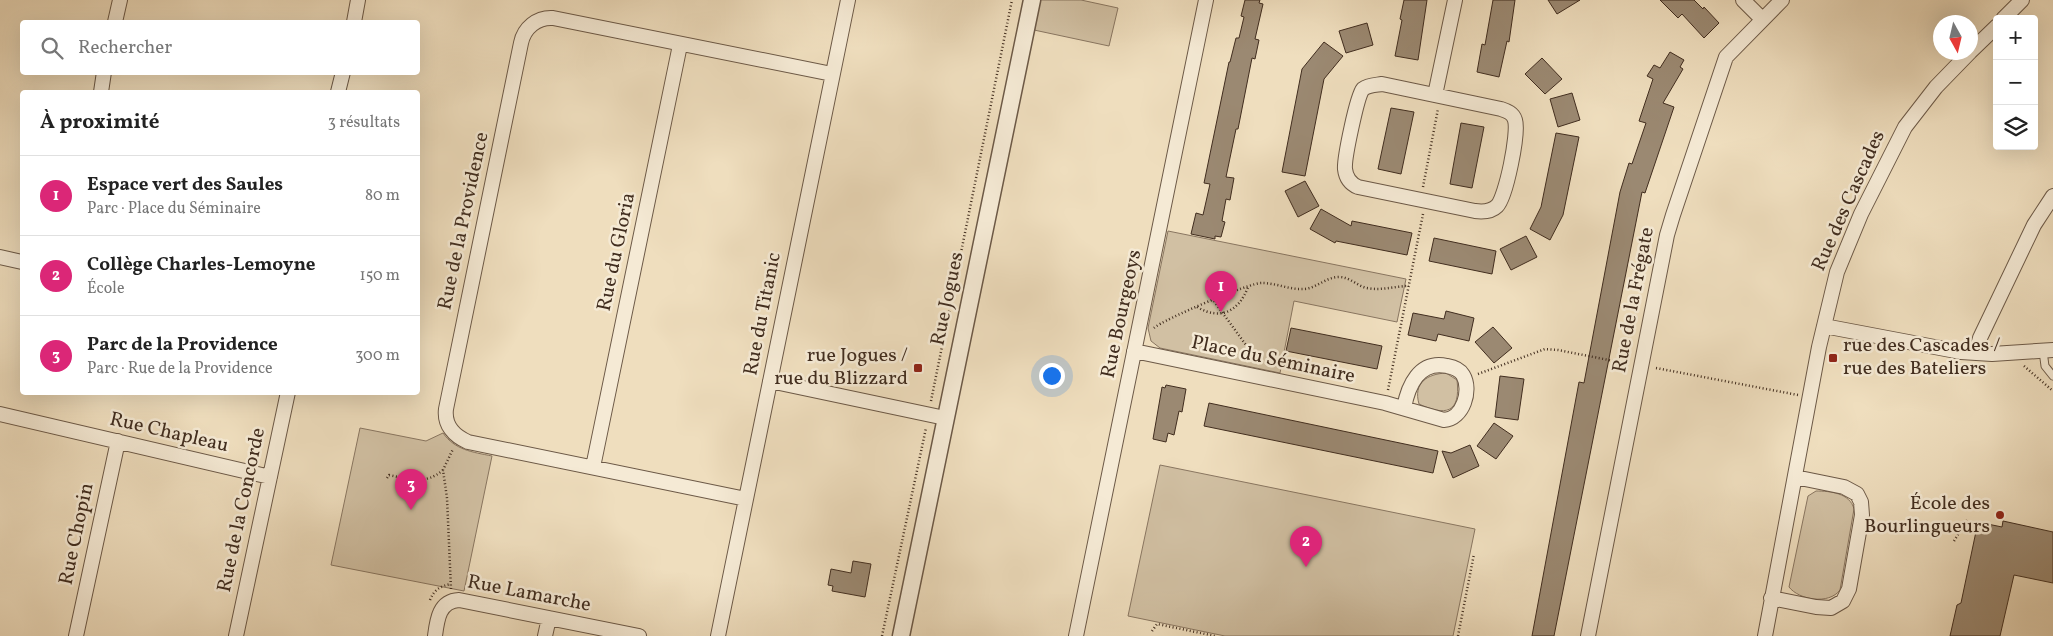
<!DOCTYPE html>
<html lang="fr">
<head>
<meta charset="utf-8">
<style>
	body { margin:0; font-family:Vollkorn,serif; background:#f6f6f6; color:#222 }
	.controls { position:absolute; right:15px; top:15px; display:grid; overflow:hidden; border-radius:5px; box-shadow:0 5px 20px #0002 }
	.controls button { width:45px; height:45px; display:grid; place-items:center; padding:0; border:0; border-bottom:1px solid #e0e0e0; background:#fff; color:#222; font:25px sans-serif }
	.compass { position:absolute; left:1933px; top:15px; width:45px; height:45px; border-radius:50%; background:#fff; box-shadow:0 5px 20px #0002; rotate:172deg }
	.you { position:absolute; left:1051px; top:375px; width:18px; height:18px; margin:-12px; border:4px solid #fff; border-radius:50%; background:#1a73e8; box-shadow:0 0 0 8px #1a73e833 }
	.badge { display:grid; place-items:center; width:32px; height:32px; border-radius:50%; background:#db2777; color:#fff; font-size:16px; font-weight:700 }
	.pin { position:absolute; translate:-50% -41px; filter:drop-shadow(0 1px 2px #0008) }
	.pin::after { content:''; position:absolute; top:26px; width:18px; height:15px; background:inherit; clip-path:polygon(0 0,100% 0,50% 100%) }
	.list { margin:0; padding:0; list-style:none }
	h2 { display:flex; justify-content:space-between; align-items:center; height:65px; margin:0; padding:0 20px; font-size:21px }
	h2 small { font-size:16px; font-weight:400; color:#767676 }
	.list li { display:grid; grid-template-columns:32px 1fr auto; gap:15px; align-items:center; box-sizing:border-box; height:80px; padding:0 20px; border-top:1px solid #e0e0e0 }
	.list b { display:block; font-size:19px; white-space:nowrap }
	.list p { margin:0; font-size:16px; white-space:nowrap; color:#767676 }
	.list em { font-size:16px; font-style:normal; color:#767676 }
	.icon { flex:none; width:28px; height:28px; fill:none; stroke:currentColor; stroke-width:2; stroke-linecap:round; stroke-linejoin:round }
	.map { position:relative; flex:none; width:2053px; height:636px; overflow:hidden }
	.search { position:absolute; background:#fff; box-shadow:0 5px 20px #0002; left:20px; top:20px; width:400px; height:55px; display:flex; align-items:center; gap:12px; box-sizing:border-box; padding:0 18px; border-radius:5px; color:#767676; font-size:19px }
	.panel { position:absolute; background:#fff; box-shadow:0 5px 20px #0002; left:20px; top:90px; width:400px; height:305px; border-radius:5px }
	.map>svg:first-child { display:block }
	.green { fill:#d1c0a3; stroke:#897661 }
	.building { fill:#9b8972; stroke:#412d1f }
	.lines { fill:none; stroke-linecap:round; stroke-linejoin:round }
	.service-casing { stroke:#6c5947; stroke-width:9 }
	.minor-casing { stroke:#6c5947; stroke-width:16 }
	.tertiary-casing { stroke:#6c5947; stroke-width:19 }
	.path { stroke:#412d1f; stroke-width:2.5; stroke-dasharray:1 2.5; stroke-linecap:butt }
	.service { stroke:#f5ead5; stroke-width:7 }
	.minor { stroke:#f5ead5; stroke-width:14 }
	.tertiary { stroke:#f5ead5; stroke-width:16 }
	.poi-dot { fill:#8f2418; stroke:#f5ead5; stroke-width:2 }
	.labels { text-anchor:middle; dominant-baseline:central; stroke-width:5; stroke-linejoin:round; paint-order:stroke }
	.street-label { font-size:20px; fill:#412d1f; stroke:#f5ead5 }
	.poi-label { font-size:20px; fill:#412d1f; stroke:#f5ead5; text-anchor:end }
</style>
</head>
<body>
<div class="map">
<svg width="2053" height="636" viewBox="0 0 2053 636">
	<rect width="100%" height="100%" fill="#efdebe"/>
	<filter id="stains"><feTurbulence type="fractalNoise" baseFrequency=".004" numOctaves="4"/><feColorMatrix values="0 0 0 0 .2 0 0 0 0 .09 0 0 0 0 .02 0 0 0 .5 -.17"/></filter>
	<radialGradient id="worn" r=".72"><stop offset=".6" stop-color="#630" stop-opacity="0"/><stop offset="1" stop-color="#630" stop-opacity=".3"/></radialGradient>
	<path class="green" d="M1040 0H1081L1118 8 1109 46 1034 30Z
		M1168 231 1406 279 1397 322 1294 301 1280 373 1160 348 1151 341 1148 328Z
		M1446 373 1457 380C1461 414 1445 416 1419 404 1413 383 1427 374 1446 373Z
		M360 428 426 441 443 433C455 450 472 452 492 456L464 591 331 565Z
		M1160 465 1475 529 1453 636H1225L1128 616Z
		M1816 491C1830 491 1850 493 1854 509L1840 590C1829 605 1799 600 1789 587L1808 496Z"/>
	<path class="building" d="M1245 0H1260L1259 3 1263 4 1255 39 1259 40 1255 59 1252 58 1238 129H1236L1226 177 1234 178 1230 200 1226 199 1222 221 1225 222 1221 237 1215 236V239L1191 234 1196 213 1203 215 1210 184 1204 183 1229 62H1230L1236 38H1239L1244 17 1241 16Z
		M1404 0H1427L1418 60 1395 56 1402 20 1400 19Z
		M1493 0H1515L1509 42 1507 41 1499 77 1477 72 1482 44 1485 45Z
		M1548 0H1580L1557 14Z
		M1660 0H1694L1703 9 1704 7 1719 23 1704 38 1682 14 1678 18Z
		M1367 23 1373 45 1346 53 1339 31Z
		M1324 42 1343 56 1324 79 1305 176 1282 172 1302 69Z
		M1670 52 1684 60 1680 67 1683 69 1663 103 1674 107 1645 193 1642 192 1554 636H1532L1579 382 1584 383 1620 192 1629 163 1632 164 1646 123 1639 121 1653 79 1647 76 1654 65 1660 68Z
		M1542 58 1562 79 1545 94 1525 74Z
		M1572 93 1580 120 1558 127 1550 99Z
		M1391 108 1414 112 1401 174 1378 169Z
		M1461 123 1484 127 1472 188 1450 184Z
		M1556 133 1579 137 1563 215 1550 240 1530 229 1541 207Z
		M1305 181 1319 206 1298 217 1285 191Z
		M1321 209 1351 226 1352 221 1412 233 1407 255 1336 241 1335 243 1310 229Z
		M1526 236 1537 257 1511 270 1500 249Z
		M1434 238 1496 251 1492 274 1429 261Z
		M1446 311 1474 318 1469 341 1438 334 1436 341 1408 335 1413 313 1444 319Z
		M1493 327 1512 348 1494 363 1475 342Z
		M1291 328 1382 346 1377 369 1286 351Z
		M1500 376 1524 379 1518 420 1495 417Z
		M1166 385 1186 389 1182 412 1179 411 1174 435 1168 433 1166 442 1153 439 1162 387 1165 388Z
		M1209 403 1438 451 1433 473 1204 426Z
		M1494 423 1513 436 1496 459 1477 446Z
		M1470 445 1479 466 1453 478 1442 451 1451 453Z
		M2003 521 2053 532V583L2014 575 2000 636H1950L1957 605 1961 603 1978 522 2002 527Z
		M853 561 871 564 865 597 832 591 833 586 828 585 831 569 851 573Z"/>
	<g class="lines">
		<defs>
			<path id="service" d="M2043 351 2045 366 2053 376"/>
			<path id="minor" d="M1743 0 1762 19
				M2003 19 2022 0
				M115 22 120 0
				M354 22 358 0
				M1970 52 1997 26
				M1382 84 1501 109C1507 111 1513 113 1515 120 1519 133 1506 197 1497 206 1491 212 1483 212 1475 211L1358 187C1351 184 1346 178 1345 169 1344 159 1357 96 1363 89 1368 85 1376 85 1382 84Z
				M101 92 104 72
				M338 92 343 72
				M1435 95 1455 0
				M0 257 22 262
				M1824 326 1961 352 1992 354 2053 350
				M1134 351 1385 403 1444 420C1463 419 1472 390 1463 375 1460 370 1453 367 1447 366 1419 360 1408 386 1404 408
				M1976 353 1980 338 2034 225 2053 196
				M770 381 945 418
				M0 414 270 477
				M593 467 680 45
				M746 499 468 442C454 436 444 425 446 409L521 43C524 28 537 17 553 18L832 74
				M1771 598 1816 607 1831 608 1843 601 1849 589 1862 515 1861 502 1857 494 1844 487 1795 477
				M76 636 118 441
				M236 636 288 392
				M435 636C437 620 439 601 459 600L639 636
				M545 636 549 618
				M718 636 848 0
				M1076 636 1206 0
				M1588 636 1667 235 1673 215 1726 57 1782 0
				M1765 636 1819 347 1837 272 1861 214 1905 127 1936 87 1970 52"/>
			<path id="tertiary" d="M901 636 1032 0"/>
		</defs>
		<use href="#service" class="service-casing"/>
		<use href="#minor" class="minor-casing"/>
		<use href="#tertiary" class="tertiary-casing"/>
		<path class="path" d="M1423 187 1438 109
			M1214 301 1259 363
			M1197 307C1221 321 1239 311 1248 287
			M1154 328C1162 320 1251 282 1262 283 1276 283 1290 290 1304 289 1317 288 1326 277 1339 277 1350 277 1357 286 1367 288 1382 291 1395 286 1409 286
			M2024 366 2053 391
			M1656 368 1798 395
			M1478 374 1545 349 1558 350 1629 364
			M1388 390 1423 214
			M931 401 1012 0
			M387 478 389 475C409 479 426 485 443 470
			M1954 541 1967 520
			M451 589 447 498 443 470 453 449
			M430 600C434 590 440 586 451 584
			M1152 631 1157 624 1215 636
			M882 636 926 428
			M1458 636 1474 554"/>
		<use href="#service" class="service"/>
		<use href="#minor" class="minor"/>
		<use href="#tertiary" class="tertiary"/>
	</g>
	<g class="poi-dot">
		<rect x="1828" y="353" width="10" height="10" rx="2.5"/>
		<rect x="913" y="363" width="10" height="10" rx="2.5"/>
		<circle cx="2000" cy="515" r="5"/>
	</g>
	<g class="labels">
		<g class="street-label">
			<text transform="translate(1849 201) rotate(-66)">Rue des Cascades</text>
			<text transform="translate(464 221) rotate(-78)">Rue de la Providence</text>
			<text transform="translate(617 252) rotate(-78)">Rue du Gloria</text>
			<text transform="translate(948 299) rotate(-78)">Rue Jogues</text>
			<text transform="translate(1634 300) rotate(-79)">Rue de la Frégate</text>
			<text transform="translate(763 314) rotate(-79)">Rue du Titanic</text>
			<text transform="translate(1122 314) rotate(-78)">Rue Bourgeoys</text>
			<text transform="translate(1273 360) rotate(12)">Place du Séminaire</text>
			<text transform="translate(169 433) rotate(13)">Rue Chapleau</text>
			<text transform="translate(242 510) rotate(-78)">Rue de la Concorde</text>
			<text transform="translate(77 534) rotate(-78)">Rue Chopin</text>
			<text transform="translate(529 594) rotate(11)">Rue Lamarche</text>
		</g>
		<g class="poi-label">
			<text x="1843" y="346" text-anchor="start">rue des Cascades /<tspan x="1843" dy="23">rue des Bateliers</tspan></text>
			<text x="908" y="356">rue Jogues /<tspan x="908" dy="23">rue du Blizzard</tspan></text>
			<text x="1990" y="504">École des<tspan x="1990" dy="23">Bourlingueurs</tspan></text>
		</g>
	</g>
	<rect width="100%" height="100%" filter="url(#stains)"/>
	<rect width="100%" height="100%" fill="url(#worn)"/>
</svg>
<div class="controls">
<button>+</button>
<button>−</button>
<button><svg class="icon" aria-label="layers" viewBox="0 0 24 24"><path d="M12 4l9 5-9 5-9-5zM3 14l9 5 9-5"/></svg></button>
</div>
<svg class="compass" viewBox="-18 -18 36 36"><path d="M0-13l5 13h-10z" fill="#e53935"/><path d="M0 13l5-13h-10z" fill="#767676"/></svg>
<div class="you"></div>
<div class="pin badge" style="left:1221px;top:312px">1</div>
<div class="pin badge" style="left:1306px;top:567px">2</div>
<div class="pin badge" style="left:411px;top:510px">3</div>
<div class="search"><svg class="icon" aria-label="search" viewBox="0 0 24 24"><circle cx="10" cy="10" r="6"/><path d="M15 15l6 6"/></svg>Rechercher</div>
<section class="panel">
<h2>À proximité<small>3 résultats</small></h2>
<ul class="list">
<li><span class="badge">1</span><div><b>Espace vert des Saules</b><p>Parc · Place du Séminaire</p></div><em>80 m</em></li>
<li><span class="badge">2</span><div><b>Collège Charles-Lemoyne</b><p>École</p></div><em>150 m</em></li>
<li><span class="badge">3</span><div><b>Parc de la Providence</b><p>Parc · Rue de la Providence</p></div><em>300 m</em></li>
</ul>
</section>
</div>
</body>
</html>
